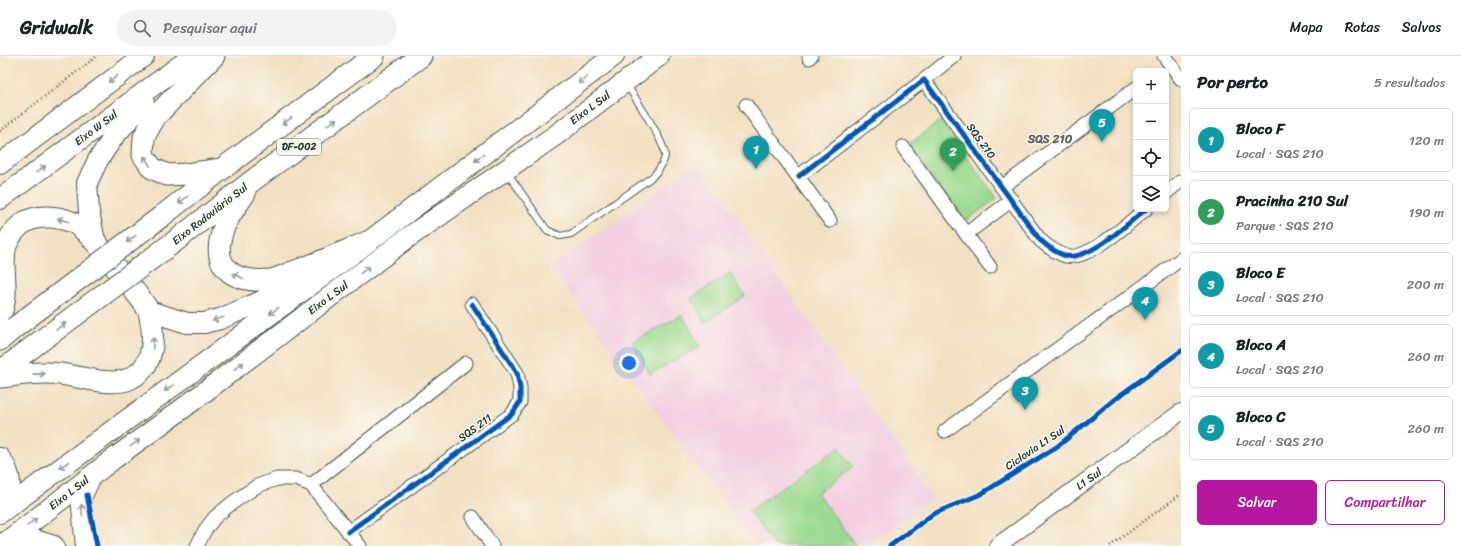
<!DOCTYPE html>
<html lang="pt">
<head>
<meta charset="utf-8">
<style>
	body { margin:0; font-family:Sriracha,sans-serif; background:#f2f2f2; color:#202124 }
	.controls { position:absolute; right:12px; top:12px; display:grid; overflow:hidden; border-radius:6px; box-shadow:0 2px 6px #0003 }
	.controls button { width:36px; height:36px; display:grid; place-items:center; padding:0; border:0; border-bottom:1px solid #e0e0e0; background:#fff; color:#202124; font:20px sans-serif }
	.you { position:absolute; left:629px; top:307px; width:14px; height:14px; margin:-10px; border:3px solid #fff; border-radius:50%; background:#1a73e8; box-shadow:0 0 0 6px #1a73e833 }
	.badge { display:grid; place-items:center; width:26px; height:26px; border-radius:50%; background:#b5179e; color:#fff; font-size:13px; font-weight:700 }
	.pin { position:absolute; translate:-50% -33px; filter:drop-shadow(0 1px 2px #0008) }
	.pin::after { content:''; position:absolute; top:21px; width:14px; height:12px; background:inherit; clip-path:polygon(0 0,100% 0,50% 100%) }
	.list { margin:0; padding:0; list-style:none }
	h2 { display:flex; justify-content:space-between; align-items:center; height:52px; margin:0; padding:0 16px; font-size:17px }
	h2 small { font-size:13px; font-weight:400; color:#757577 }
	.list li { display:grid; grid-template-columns:26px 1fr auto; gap:12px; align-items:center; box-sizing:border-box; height:64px; margin:0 8px 8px; padding:0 8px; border:1px solid #e0e0e0; border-radius:6px }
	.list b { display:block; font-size:15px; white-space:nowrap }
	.list p { margin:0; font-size:13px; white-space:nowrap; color:#757577 }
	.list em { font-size:13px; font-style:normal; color:#757577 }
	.actions { display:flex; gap:8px; padding:12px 16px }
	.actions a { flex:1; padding:9px 0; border:1px solid #b5179e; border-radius:6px; text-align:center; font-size:14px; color:#b5179e }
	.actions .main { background:#b5179e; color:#fff }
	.icon { flex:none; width:22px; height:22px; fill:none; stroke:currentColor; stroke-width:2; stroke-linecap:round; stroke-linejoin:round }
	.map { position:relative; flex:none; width:1181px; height:490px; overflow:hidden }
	header { display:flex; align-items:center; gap:24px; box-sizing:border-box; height:56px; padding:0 20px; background:#fff; border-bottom:1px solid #e0e0e0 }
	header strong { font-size:19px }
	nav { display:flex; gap:22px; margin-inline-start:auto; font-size:14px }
	.search { width:280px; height:36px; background:#f2f2f2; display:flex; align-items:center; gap:10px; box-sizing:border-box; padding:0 14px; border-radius:22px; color:#757577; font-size:15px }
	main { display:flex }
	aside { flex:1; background:#fff }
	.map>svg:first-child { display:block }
	.built { fill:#f2cfe1 }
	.green { fill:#9bda90; stroke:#5d8c62 }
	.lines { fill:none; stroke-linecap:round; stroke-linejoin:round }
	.service-casing { stroke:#3f5549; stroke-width:8 }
	.minor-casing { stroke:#3f5549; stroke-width:15 }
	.tertiary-casing { stroke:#3f5549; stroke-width:18 }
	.primary-casing { stroke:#3f5549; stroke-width:22 }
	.trunk-casing { stroke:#3f5549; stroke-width:23 }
	.path { stroke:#3f5549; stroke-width:2.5; stroke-dasharray:1 3; stroke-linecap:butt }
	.service { stroke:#fff; stroke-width:6 }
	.minor { stroke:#fff; stroke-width:13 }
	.tertiary { stroke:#fff; stroke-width:16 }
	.primary { stroke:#fff; stroke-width:20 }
	.trunk { stroke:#fff; stroke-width:21 }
	.trunk-bridge-casing { stroke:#3f5549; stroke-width:23; stroke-linecap:butt }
	.trunk-bridge { stroke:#fff; stroke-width:21 }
	.cycleway-casing { stroke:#fbf7ec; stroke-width:8 }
	.cycleway { stroke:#0057b8; stroke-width:5 }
	.oneway { stroke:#8f9e9a }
	.labels { text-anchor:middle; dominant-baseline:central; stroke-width:3; stroke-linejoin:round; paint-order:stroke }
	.shield { fill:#fbf7ec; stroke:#61756b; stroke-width:1 }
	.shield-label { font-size:10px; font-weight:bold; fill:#1f3d34 }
	.street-label { font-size:11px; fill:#1f3d34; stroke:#fbf7ec }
	.neighbourhood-label { font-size:12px; font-weight:bold; fill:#65656c; stroke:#fbf7ec }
</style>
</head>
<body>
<header>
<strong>Gridwalk</strong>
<div class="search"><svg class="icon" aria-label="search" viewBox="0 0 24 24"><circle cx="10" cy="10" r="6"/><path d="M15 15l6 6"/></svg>Pesquisar aqui</div>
<nav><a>Mapa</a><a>Rotas</a><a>Salvos</a></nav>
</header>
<main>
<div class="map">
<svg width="1181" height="490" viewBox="0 0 1181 490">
	<rect width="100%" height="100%" fill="#fbf7ec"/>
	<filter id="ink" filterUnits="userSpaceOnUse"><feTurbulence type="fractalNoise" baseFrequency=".025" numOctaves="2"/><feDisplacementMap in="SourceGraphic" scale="8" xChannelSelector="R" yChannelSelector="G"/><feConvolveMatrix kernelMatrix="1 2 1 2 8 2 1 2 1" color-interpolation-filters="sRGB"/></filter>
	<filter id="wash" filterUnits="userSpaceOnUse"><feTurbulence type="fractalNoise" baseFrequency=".012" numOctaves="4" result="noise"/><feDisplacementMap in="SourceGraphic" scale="16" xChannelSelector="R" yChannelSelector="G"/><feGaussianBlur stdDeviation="0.9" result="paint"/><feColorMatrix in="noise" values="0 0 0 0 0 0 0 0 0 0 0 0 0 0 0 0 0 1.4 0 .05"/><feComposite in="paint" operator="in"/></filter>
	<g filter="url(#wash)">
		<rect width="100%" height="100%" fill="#f2e0c2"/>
		<path class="built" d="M698 107 933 442 868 490H756L550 211Z"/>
		<path class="green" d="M940 65 997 142 964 166 908 89Z
			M730 217 745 240 705 266 690 243Z
			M682 259 700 291 650 318 632 286Z
			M839 391 853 411 817 437 856 490H775L749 455Z"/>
	</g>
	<g filter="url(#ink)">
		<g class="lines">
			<defs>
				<path id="service" d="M507 116 547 174 560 180 571 178 652 121C657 116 664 108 665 100 666 87 635 42 627 29"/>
				<path id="minor" d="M1164 0 1181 23
					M809 2 811 0
					M924 24 954 0
					M746 49 830 165
					M903 91 966 178 1012 144
					M799 120 924 24 1040 184C1048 191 1056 197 1066 200 1089 205 1128 167 1146 153
					M1002 131 1136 32
					M1166 137 1181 125
					M966 178 990 211
					M945 375 1181 203
					M311 429 466 307
					M473 461 492 490
					M348 476 512 358 520 346V332L517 317 472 248
					M197 490 205 474 215 461 232 447 257 430 277 423H296L311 429 360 490"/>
				<path id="tertiary" d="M997 490 1181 356"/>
				<path id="primary" d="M0 108 144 0
					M0 143 193 0
					M95 185 89 156 87 127 98 104 115 79 144 47
					M149 255 187 267H204L220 263 294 231
					M0 402C15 422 11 434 0 455
					M0 457 331 214 614 0
					M7 485H38L54 490
					M1 490 112 404 182 353 406 183 556 79 659 0
					M86 490 81 442 91 420"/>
				<path id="trunk" d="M214 0 155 61 144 81 143 99 152 112 167 119 186 118 222 113
					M245 137C238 148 229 159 224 171 209 211 232 227 270 224 277 223 284 219 290 217 316 208 341 197 367 186
					M162 160 222 113 374 0
					M178 183 252 125 421 0
					M0 262C2 254 5 246 5 238 6 224 1 201 7 187 10 181 15 173 22 168 37 157 64 160 79 170 95 182 107 201 119 216 127 227 142 242 148 254 150 258 150 263 151 266 155 288 152 313 129 323 111 331 79 320 60 318 41 315 20 319 0 321
					M0 284 14 272
					M0 316 30 293"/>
			</defs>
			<use href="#service" class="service-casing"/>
			<use href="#minor" class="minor-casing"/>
			<use href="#tertiary" class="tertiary-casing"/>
			<use href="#primary" class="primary-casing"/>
			<use href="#trunk" class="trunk-casing"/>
			<path class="path" d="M0 75 97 0
				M1110 490 1181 438"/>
			<use href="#service" class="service"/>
			<use href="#minor" class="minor"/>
			<use href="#tertiary" class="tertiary"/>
			<use href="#primary" class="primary"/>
			<use href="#trunk" class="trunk"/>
			<defs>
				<path id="trunk-bridge" d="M14 272 162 160
					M30 293 178 183"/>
			</defs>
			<use href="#trunk-bridge" class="trunk-bridge-casing"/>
			<use href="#trunk-bridge" class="trunk-bridge"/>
			<defs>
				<path id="cycleway" d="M799 120 924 24 1040 184C1048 191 1056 197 1066 200 1089 205 1128 167 1146 153
					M87 439 97 490
					M348 476 512 358 520 346V332L517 317 472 248
					M890 490 933 458 981 438 1058 390 1115 343 1181 295"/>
			</defs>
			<use href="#cycleway" class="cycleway-casing"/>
			<use href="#cycleway" class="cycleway"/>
		</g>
		<defs><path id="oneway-shaft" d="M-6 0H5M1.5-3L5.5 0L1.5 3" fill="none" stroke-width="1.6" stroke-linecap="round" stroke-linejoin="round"/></defs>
		<g class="oneway">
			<use href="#oneway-shaft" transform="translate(113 23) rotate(143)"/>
			<use href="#oneway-shaft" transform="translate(583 24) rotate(143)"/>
			<use href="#oneway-shaft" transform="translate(287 65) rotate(143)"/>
			<use href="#oneway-shaft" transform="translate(332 66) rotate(-37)"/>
			<use href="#oneway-shaft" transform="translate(479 102) rotate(143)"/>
			<use href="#oneway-shaft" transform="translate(147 105) rotate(-123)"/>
			<use href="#oneway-shaft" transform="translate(41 113) rotate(-37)"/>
			<use href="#oneway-shaft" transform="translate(183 144) rotate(142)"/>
			<use href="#oneway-shaft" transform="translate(63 164) rotate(-164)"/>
			<use href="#oneway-shaft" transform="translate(131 183) rotate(143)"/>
			<use href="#oneway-shaft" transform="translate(365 214) rotate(-37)"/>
			<use href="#oneway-shaft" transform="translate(238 220) rotate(-155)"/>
			<use href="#oneway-shaft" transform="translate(274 255) rotate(144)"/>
			<use href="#oneway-shaft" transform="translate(218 263) rotate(162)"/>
			<use href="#oneway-shaft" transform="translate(61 270) rotate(-37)"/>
			<use href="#oneway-shaft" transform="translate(153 287) rotate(-87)"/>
			<use href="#oneway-shaft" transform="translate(239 310) rotate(-37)"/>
			<use href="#oneway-shaft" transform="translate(39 318) rotate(-1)"/>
			<use href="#oneway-shaft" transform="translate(169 332) rotate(144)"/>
			<use href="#oneway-shaft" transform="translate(135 387) rotate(-36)"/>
			<use href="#oneway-shaft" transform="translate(64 409) rotate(143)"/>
			<use href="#oneway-shaft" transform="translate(82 454) rotate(-94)"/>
			<use href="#oneway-shaft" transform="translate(32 466) rotate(-38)"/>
		</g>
	</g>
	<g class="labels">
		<rect class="shield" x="277" y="83" width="44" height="16" rx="3"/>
		<g class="shield-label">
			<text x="299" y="91">DF-002</text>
		</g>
		<g class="street-label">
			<text transform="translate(590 52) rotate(-37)">Eixo L Sul</text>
			<text transform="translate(96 72) rotate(-37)">Eixo W Sul</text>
			<text transform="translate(981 85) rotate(54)">SQS 210</text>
			<text transform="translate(210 158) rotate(-38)">Eixo Rodoviário Sul</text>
			<text transform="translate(328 242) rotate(-37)">Eixo L Sul</text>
			<text transform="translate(475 372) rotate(-36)">SQS 211</text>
			<text transform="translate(1035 392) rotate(-34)">Ciclovia L1 Sul</text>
			<text transform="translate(1089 423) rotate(-36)">L1 Sul</text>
			<text transform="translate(69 437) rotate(-38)">Eixo L Sul</text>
		</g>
		<g class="neighbourhood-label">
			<text x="1050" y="83">SQS 210</text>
		</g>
	</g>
</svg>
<div class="controls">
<button>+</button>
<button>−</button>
<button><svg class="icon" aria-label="locate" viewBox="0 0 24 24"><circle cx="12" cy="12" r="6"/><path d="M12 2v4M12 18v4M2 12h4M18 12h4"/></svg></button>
<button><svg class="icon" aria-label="layers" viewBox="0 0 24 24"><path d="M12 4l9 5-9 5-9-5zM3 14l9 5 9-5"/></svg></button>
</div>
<div class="you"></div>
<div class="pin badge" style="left:756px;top:113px;background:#0f9aa8">1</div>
<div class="pin badge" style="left:953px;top:115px;background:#2e9e5b">2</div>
<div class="pin badge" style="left:1025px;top:354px;background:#0f9aa8">3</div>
<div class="pin badge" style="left:1145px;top:264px;background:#0f9aa8">4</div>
<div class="pin badge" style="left:1102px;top:86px;background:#0f9aa8">5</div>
</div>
<aside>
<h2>Por perto<small>5 resultados</small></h2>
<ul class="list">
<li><span class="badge" style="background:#0f9aa8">1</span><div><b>Bloco F</b><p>Local · SQS 210</p></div><em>120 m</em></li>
<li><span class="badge" style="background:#2e9e5b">2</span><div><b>Pracinha 210 Sul</b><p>Parque · SQS 210</p></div><em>190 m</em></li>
<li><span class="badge" style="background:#0f9aa8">3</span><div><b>Bloco E</b><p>Local · SQS 210</p></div><em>200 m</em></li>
<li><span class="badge" style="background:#0f9aa8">4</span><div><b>Bloco A</b><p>Local · SQS 210</p></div><em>260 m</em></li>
<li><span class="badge" style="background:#0f9aa8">5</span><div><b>Bloco C</b><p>Local · SQS 210</p></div><em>260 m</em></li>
</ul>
<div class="actions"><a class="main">Salvar</a><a>Compartilhar</a></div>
</aside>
</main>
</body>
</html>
